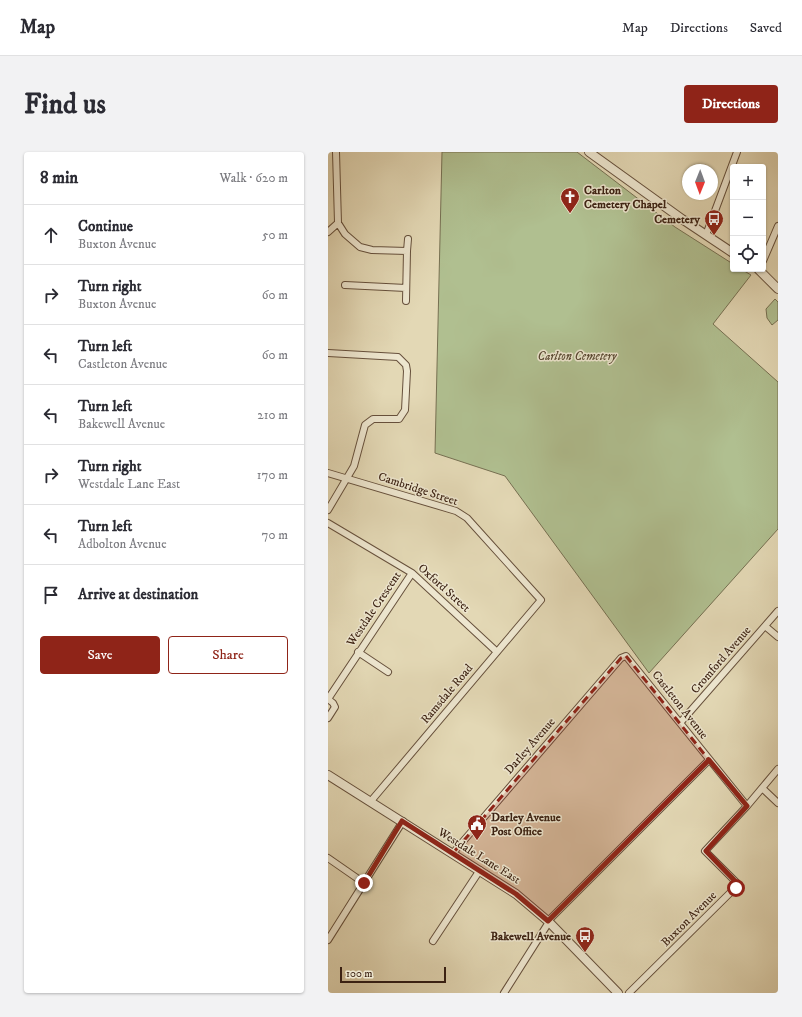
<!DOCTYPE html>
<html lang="en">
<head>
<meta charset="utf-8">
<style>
	body { margin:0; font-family:"IM FELL DW Pica",serif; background:#f2f2f3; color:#2b2b33 }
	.controls { position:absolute; right:12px; top:12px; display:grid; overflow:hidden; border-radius:4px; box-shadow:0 1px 3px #0004 }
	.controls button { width:36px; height:36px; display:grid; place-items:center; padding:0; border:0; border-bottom:1px solid #e1e1e2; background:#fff; color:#2b2b33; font:20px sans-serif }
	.compass { position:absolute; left:354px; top:12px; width:36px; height:36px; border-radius:50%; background:#fff; box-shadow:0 1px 3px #0004; rotate:181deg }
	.scale { position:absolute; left:12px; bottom:10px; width:106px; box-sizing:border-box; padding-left:4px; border:2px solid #3c2213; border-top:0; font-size:11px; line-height:14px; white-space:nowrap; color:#3c2213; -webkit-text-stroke:3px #ede6cf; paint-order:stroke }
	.stop { position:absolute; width:12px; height:12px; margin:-9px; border:3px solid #8f2418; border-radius:50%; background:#fff }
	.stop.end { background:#8f2418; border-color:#fff; box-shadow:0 1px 4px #0008 }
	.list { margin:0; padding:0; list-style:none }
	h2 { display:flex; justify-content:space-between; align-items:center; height:52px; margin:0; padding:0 16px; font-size:17px }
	h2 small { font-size:13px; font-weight:400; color:#7c7c81 }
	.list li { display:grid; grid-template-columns:26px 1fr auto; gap:12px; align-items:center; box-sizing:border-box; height:60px; padding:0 16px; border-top:1px solid #e1e1e2 }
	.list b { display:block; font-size:15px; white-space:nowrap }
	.list p { margin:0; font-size:13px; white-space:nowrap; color:#7c7c81 }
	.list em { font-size:13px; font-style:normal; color:#7c7c81 }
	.actions { display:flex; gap:8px; padding:12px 16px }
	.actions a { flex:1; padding:9px 0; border:1px solid #8f2418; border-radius:4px; text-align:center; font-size:14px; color:#8f2418 }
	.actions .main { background:#8f2418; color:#fff }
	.icon { flex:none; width:22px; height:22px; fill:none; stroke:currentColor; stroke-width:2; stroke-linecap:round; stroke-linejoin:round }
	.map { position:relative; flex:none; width:450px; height:841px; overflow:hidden; border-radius:4px }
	header { display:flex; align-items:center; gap:24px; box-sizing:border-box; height:56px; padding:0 20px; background:#fff; border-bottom:1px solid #e1e1e2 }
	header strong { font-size:19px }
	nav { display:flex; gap:22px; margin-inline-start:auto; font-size:14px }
	.intro { display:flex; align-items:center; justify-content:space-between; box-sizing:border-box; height:96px; padding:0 24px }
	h1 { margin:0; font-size:28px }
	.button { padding:10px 18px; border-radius:4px; background:#8f2418; color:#fff; font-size:14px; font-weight:700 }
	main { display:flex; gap:24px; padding:0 24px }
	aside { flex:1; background:#fff; border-radius:4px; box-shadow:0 1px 3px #0004 }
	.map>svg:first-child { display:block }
	.green { fill:#b0bf90; stroke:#767052 }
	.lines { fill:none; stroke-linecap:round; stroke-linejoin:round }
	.minor-casing { stroke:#66503c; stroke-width:8 }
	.tertiary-casing { stroke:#66503c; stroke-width:10 }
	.minor { stroke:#ede6cf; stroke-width:6 }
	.tertiary { stroke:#ede6cf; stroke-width:8 }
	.route { stroke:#8f2418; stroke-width:5 }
	.marked { fill:#8f2418; fill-opacity:0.2; stroke:#8f2418; stroke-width:3; stroke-dasharray:8 5; stroke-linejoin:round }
	.labels { text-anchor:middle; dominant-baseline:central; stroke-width:3; stroke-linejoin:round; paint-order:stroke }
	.poi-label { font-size:12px; font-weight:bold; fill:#3c2213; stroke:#ede6cf; text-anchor:start }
	.park-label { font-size:12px; font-style:italic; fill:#594932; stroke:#ede6cf }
	.street-label { font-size:12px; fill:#3c2213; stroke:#ede6cf }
</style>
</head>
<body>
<header>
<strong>Map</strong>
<nav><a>Map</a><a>Directions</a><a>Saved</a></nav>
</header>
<div class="intro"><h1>Find us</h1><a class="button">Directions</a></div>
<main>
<aside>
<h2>8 min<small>Walk · 620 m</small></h2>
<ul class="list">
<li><svg class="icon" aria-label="ahead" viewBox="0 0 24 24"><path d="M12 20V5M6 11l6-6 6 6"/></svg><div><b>Continue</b><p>Buxton Avenue</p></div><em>50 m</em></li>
<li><svg class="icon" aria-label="right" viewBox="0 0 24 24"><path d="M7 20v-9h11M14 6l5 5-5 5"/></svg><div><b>Turn right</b><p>Buxton Avenue</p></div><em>60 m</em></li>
<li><svg class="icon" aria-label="left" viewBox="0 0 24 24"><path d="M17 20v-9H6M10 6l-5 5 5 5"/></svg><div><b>Turn left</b><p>Castleton Avenue</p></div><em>60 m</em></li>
<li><svg class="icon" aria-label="left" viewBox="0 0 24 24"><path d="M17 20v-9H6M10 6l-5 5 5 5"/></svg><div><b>Turn left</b><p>Bakewell Avenue</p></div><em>210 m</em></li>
<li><svg class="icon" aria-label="right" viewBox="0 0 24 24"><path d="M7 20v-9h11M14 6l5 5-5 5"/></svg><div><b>Turn right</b><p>Westdale Lane East</p></div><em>170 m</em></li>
<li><svg class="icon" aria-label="left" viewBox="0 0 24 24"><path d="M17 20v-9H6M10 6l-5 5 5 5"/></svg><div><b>Turn left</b><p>Adbolton Avenue</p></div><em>70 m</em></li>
<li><svg class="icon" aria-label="arrive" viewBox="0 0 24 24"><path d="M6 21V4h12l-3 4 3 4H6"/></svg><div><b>Arrive at destination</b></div></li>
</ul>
<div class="actions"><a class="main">Save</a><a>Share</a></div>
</aside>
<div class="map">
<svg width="450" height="841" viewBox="0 0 450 841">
	<rect width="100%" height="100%" fill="#e3d8b5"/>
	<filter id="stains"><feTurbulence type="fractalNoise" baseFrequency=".005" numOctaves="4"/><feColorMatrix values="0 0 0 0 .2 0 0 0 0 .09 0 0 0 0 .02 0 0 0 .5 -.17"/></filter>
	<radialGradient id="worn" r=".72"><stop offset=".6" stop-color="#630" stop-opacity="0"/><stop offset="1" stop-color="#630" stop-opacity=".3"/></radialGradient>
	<path class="green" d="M114 0H249L347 75 405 112V117H413L423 123 385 172 450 230V377L321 521 177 324 107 301Z
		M447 147 450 150V168L444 173 439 166 438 157Z"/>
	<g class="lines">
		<defs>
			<path id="minor" d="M8 0 10 71 17 82 32 95 44 98 79 99 78 149
				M0 80 10 71
				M378 83 409 0
				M79 99 80 87
				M435 109 450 74
				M17 133 78 136
				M0 201 70 205 78 213 79 219 77 258 71 267H45L37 273 26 314 0 358
				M0 321 128 359 139 366 213 448 43 649
				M0 371 84 421 169 500
				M437 474 450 485
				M30 500 60 520
				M0 547 84 421
				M0 547 5 551 7 555 0 566
				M352 571 450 459
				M434 636 450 651
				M125 701 293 506 298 504 419 654
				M0 706 36 731
				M220 769 381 608
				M0 788 75 669
				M105 789 152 718
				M176 841 221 770
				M301 841 407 736 408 730 377 699 419 654 450 617"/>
			<path id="tertiary" d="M261 0 354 67 405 101
				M430 117 450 137
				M0 623 188 742 221 770 290 841"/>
		</defs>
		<use href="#minor" class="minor-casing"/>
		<use href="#tertiary" class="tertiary-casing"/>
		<use href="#minor" class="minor"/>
		<use href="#tertiary" class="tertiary"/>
	</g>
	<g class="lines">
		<path class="route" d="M36 731 74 669 188 742 220 769 381 608 419 654 378 699 408 730V736"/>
	</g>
	<path class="marked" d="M298 504 381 608 220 769 188 742 125 701 293 506Z"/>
	<defs>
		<symbol id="church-pin" viewBox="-11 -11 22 30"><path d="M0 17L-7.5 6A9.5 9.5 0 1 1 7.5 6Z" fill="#8f2418" stroke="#ede6cf"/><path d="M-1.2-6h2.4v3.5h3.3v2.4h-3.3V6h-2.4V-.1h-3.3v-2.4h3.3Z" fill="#fff"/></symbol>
		<symbol id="bus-pin" viewBox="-11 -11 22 30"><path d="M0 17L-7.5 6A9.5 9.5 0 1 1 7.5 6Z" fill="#8f2418" stroke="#ede6cf"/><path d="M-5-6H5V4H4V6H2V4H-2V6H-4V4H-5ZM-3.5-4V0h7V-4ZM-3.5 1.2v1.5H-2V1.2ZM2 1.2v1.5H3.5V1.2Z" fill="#fff"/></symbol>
		<symbol id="civic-pin" viewBox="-11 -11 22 30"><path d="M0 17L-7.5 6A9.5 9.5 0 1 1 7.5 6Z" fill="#8f2418" stroke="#ede6cf"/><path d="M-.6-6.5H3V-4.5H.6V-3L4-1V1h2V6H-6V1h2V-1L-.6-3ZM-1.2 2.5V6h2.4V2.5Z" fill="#fff"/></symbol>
	</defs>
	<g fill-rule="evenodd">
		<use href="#church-pin" x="231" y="34" width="22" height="30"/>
		<use href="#bus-pin" x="375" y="56" width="22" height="30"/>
		<use href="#civic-pin" x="138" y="661" width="22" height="30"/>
		<use href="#bus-pin" x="246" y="773" width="22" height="30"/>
	</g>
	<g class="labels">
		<g class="poi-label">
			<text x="256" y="38">Carlton<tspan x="256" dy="14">Cemetery Chapel</tspan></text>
			<text x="372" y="67" text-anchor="end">Cemetery</text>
			<text x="163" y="665">Darley Avenue<tspan x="163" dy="14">Post Office</tspan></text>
			<text x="243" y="784" text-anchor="end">Bakewell Avenue</text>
		</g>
		<g class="park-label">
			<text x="249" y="204">Carlton Cemetery</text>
		</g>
		<g class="street-label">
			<text transform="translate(90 337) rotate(18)">Cambridge Street</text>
			<text transform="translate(116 436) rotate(42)">Oxford Street</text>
			<text transform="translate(46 457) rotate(-56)">Westdale Crescent</text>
			<text transform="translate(393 508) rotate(-49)">Cromford Avenue</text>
			<text transform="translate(119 542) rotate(-50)">Ramsdale Road</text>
			<text transform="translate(352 553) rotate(52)">Castleton Avenue</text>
			<text transform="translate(202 594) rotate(-49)">Darley Avenue</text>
			<text transform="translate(151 704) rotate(32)">Westdale Lane East</text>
			<text transform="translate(361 767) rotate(-45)">Buxton Avenue</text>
		</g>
	</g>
	<rect width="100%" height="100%" filter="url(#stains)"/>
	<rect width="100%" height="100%" fill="url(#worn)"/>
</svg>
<div class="controls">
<button>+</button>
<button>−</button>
<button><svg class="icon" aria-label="locate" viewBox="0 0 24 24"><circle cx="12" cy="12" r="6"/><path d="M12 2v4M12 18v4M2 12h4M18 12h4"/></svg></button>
</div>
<svg class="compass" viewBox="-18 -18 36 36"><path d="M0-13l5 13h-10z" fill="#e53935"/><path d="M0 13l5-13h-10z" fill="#7c7c81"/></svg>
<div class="scale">100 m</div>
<div class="stop" style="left:408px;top:736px"></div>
<div class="stop end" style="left:36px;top:731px"></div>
</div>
</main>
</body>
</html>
